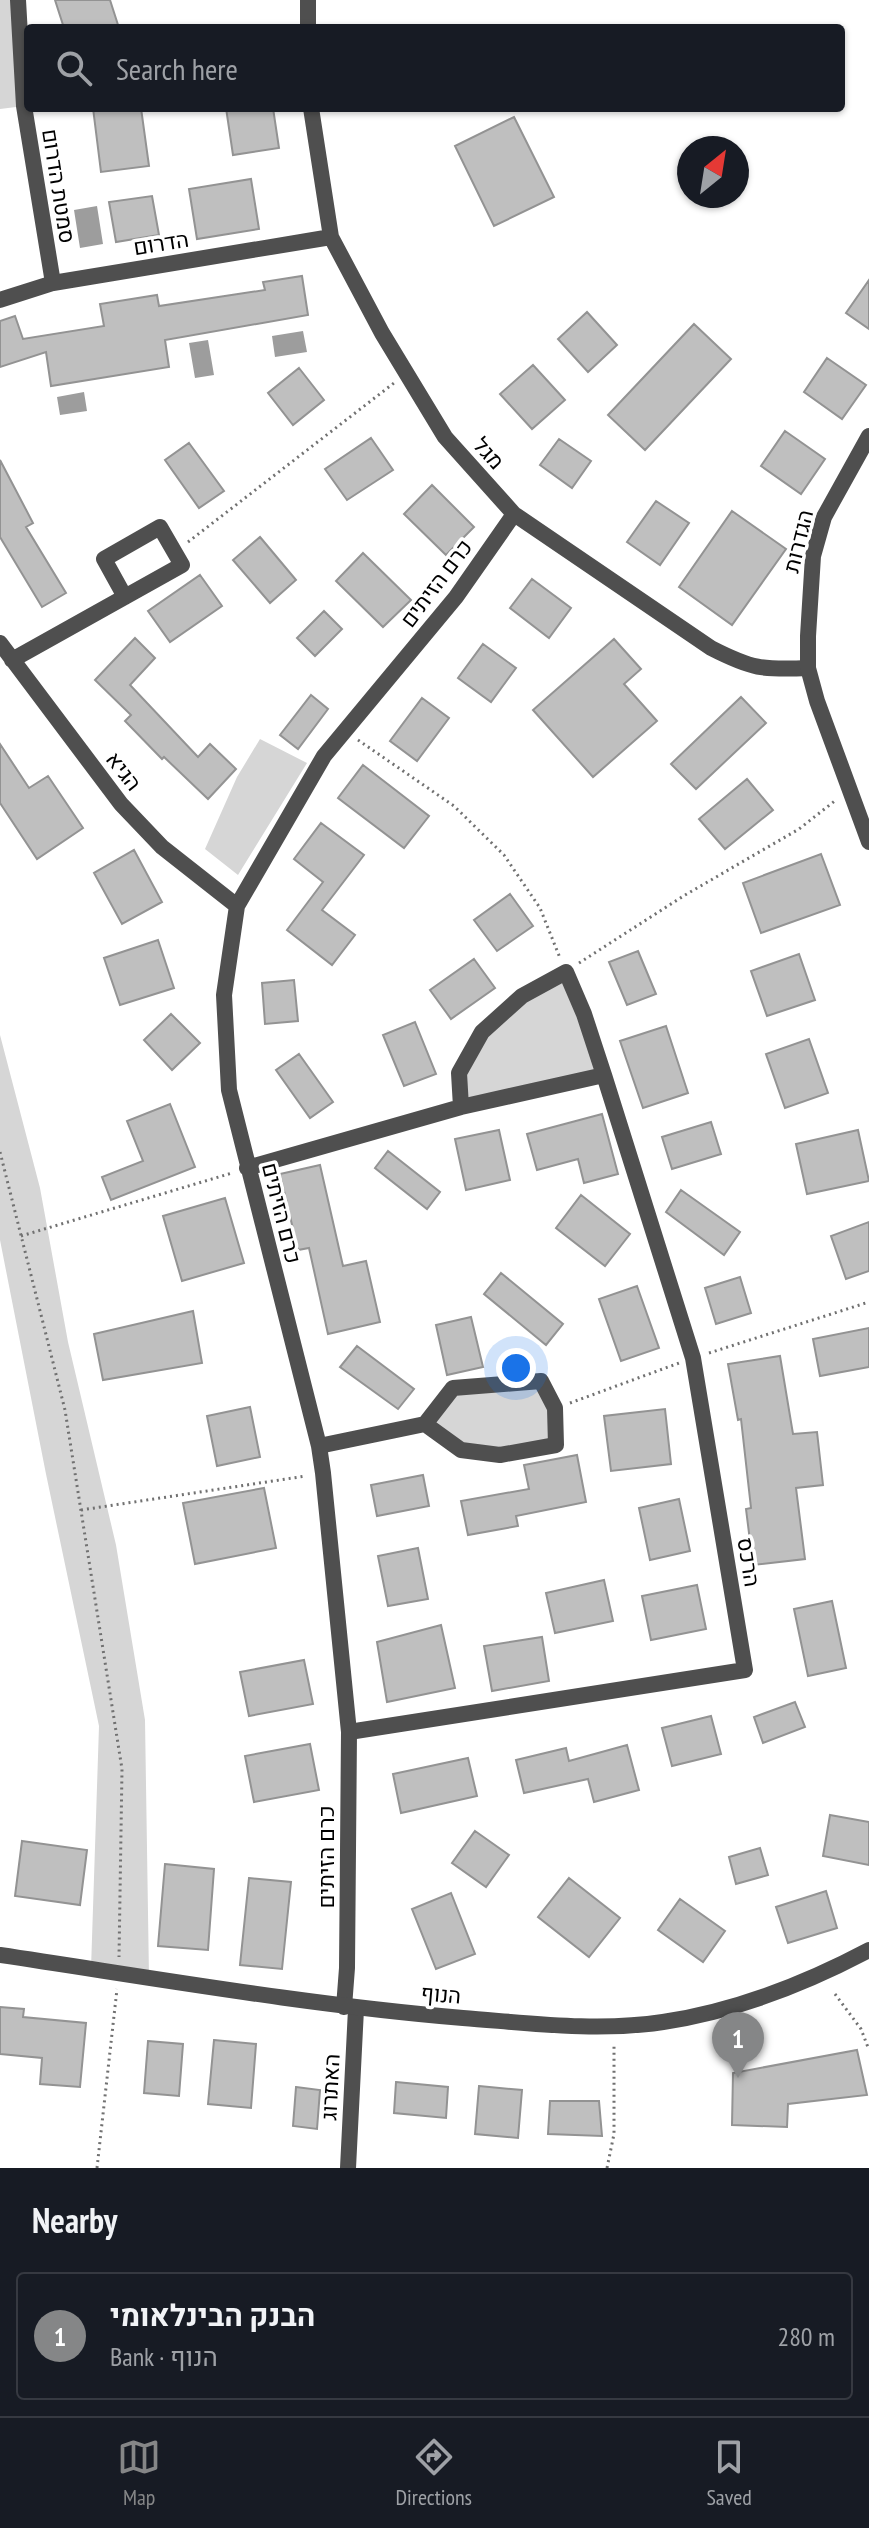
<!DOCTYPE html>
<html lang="en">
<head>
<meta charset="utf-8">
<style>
	body { margin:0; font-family:"PT Sans Narrow",Heebo,sans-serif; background:#242831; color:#f1f3f6 }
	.compass { position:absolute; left:677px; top:136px; width:72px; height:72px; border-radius:50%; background:#171b24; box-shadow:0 2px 6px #0004; rotate:30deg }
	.you { position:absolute; left:516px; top:1368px; width:28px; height:28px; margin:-20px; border:6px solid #fff; border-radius:50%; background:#1a73e8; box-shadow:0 0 0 12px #1a73e833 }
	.badge { display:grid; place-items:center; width:52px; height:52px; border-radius:50%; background:#858687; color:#fff; font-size:26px; font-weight:700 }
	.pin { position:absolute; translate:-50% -66px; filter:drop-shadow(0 2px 4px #0008) }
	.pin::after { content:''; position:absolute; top:42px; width:28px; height:24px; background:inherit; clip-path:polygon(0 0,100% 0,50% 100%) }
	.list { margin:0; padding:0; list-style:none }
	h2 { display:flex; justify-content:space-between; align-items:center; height:104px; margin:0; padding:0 32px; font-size:34px }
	h2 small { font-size:26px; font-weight:400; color:#9ea1a6 }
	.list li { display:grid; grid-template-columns:52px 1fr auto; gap:24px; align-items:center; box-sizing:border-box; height:128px; margin:0 16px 16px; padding:0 16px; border:2px solid #363941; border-radius:8px }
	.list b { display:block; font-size:30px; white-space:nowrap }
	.list p { margin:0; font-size:26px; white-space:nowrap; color:#9ea1a6 }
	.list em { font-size:26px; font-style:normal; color:#9ea1a6 }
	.icon { flex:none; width:44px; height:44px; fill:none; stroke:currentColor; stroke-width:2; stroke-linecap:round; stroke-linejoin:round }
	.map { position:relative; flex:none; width:869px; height:2168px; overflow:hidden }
	.search { position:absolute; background:#171b24; box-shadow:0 2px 6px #0004; left:24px; right:24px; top:24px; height:88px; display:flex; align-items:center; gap:20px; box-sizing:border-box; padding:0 28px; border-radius:8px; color:#9ea1a6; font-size:30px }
	.sheet { height:248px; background:#171b24 }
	nav { display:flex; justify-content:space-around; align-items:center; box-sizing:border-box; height:112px; border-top:2px solid #363941; background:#171b24; font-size:22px; color:#9ea1a6 }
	nav a { display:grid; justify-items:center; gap:4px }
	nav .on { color:#858687 }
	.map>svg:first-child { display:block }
	.green { fill:#d6d6d6 }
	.water { fill:#9d9d9d }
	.building { fill:#bfbfbf; stroke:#939393; stroke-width:2 }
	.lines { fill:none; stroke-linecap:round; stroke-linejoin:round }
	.path { stroke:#717171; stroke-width:3; stroke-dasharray:2 4; stroke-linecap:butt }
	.minor { stroke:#4f4f4f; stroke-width:16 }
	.tertiary { stroke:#4f4f4f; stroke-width:16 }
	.labels { text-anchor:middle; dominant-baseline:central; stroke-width:7; stroke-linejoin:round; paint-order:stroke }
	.street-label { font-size:22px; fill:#000; stroke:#fff }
</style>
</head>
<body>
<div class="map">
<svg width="869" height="2168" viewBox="0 0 869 2168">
	<rect width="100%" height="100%" fill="#fff"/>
	<path class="green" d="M0 0H18L24 106 0 109Z
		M260 739 307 763 238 875 205 849 237 777Z
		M566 972 604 1075 461 1107 459 1073 482 1032Z
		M0 1035 40 1188 68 1342 116 1545 145 1720 149 1977 91 1969 99 1726 46 1474 0 1240Z
		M541 1381 556 1445 461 1450 425 1424 453 1388Z"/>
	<path class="water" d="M97 206 103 244 80 248 74 210Z
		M303 331 307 352 275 357 272 336Z
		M208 340 214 375 195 378 189 343Z
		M84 392 87 411 60 415 57 397Z"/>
	<path class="building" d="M55 0H110L119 28H64Z
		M93 108H141L149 166 101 172Z
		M226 108H273L279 148 233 155Z
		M514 117 554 197 494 226 455 146Z
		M251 179 259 229 197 239 189 189Z
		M152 196 159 235 116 242 109 202Z
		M302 276 308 315 165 340 169 367 51 386 46 352 0 367V321L15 316 23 339 104 326 100 304 157 295 159 306 265 290 263 282Z
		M869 280V329L846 313Z
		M587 312 617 345 588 372 558 339Z
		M694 324 731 359 645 450 608 415Z
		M827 358 866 385 842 419 804 392Z
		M533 365 565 400 532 429 500 394Z
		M299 368 324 400 293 425 268 393Z
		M785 431 825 459 801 494 761 466Z
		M371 438 393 470 347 500 325 469Z
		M559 439 591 461 572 488 540 465Z
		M189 443 224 491 199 508 165 460Z
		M0 460 33 523 26 527 66 593 42 607 0 537Z
		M432 485 474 527 446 555 404 514Z
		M656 501 689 523 660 565 627 542Z
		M732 511 786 549 732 625 679 587Z
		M260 537 296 580 270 603 233 560Z
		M363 553 411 600 383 627 336 581Z
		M200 575 222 606 170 642 148 611Z
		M532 579 571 608 549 638 510 608Z
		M324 611 342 629 315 656 297 638Z
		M135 638 155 658 130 685 198 757 210 744 236 769 208 799 164 757 162 759 125 721 131 715 95 680Z
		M614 639 641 669 624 684 657 721 593 777 533 710Z
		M483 644 516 668 491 702 458 678Z
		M311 695 328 709 298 749 280 735Z
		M741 697 766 723 696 789 671 764Z
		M422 698 449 718 417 761 390 741Z
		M0 744 29 788 48 776 83 828 37 859 0 803Z
		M363 765 429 816 404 848 338 798Z
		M747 779 773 810 725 849 699 819Z
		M321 823 364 855 322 910 355 935 332 965 287 930 323 882 294 859Z
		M134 850 162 902 122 924 94 873Z
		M821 854 840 905 761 933 743 883Z
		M510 894 533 926 497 951 474 920Z
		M158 940 174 988 120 1005 104 958Z
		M638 951 656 994 627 1005 609 962Z
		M799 954 815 1000 767 1016 751 971Z
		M474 959 495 988 451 1019 430 990Z
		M294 980 298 1021 265 1024 262 983Z
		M171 1014 200 1043 172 1070 144 1040Z
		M415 1022 436 1074 404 1086 383 1035Z
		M666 1026 688 1093 643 1108 620 1041Z
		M809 1039 828 1093 785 1108 766 1054Z
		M299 1054 333 1102 310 1118 276 1070Z
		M170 1104 195 1167 111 1200 102 1177 143 1161 127 1121Z
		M602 1114 618 1174 584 1183 578 1159 537 1170 527 1134Z
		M711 1122 721 1154 672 1169 662 1137Z
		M499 1130 510 1180 466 1190 455 1139Z
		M858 1130 869 1181 807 1194 796 1144Z
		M388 1151 440 1192 427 1209 375 1168Z
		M320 1165 343 1266 366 1261 380 1322 328 1334 309 1248 298 1250 280 1174Z
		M681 1190 740 1232 724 1255 666 1212Z
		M581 1195 630 1234 605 1266 556 1228Z
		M225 1198 244 1263 182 1281 163 1216Z
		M869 1222V1271L846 1279 831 1236Z
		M501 1273 563 1324 546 1345 484 1294Z
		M740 1277 751 1313 716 1324 705 1288Z
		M637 1286 659 1348 621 1361 599 1299Z
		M193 1311 202 1363 103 1380 94 1334Z
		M471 1317 483 1367 447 1375 436 1325Z
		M869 1328V1367L820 1376 813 1339Z
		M357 1346 414 1389 398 1409 340 1367Z
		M780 1356 793 1434 817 1432 823 1485 796 1488 805 1559 753 1565 746 1509 751 1508 741 1419 738 1420 728 1364Z
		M250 1407 260 1457 217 1466 207 1416Z
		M665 1409 671 1464 611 1471 604 1416Z
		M577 1455 586 1502 516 1516 518 1526 468 1535 461 1501 529 1489 524 1465Z
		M423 1475 429 1506 377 1516 371 1485Z
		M264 1488 276 1548 195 1564 183 1503Z
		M679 1499 690 1551 650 1560 639 1508Z
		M418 1548 428 1599 388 1606 378 1556Z
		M604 1580 613 1621 555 1633 546 1593Z
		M697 1585 706 1629 651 1640 642 1596Z
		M832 1601 846 1668 808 1676 794 1609Z
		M441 1625 455 1688 387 1702 377 1642Z
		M542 1637 549 1681 492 1691 484 1646Z
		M304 1660 313 1704 249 1716 240 1672Z
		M795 1702 805 1727 763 1743 754 1717Z
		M711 1716 721 1754 672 1766 662 1728Z
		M310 1744 319 1790 254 1802 245 1756Z
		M627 1745 639 1790 594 1802 588 1779 524 1793 516 1760 566 1748 569 1761Z
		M468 1758 477 1796 401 1813 393 1774Z
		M830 1815 869 1822V1865L823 1856Z
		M475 1831 509 1855 486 1887 452 1863Z
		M22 1841 87 1850 80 1905 15 1896Z
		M760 1848 768 1875 736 1884 729 1857Z
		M165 1864 214 1869 208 1950 158 1946Z
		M249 1878 291 1882 282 1969 240 1965Z
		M569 1878 620 1918 589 1957 538 1917Z
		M826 1891 837 1928 788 1943 776 1907Z
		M451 1893 475 1954 436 1969 412 1909Z
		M680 1899 725 1931 703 1962 658 1930Z
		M0 2007 24 2009 23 2017 86 2023 80 2087 40 2084 42 2058 0 2054Z
		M214 2040 256 2044 251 2108 208 2104Z
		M148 2041 183 2044 179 2096 144 2093Z
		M857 2050 867 2095 788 2104 787 2127 732 2125 733 2073Z
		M396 2082 448 2087 446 2118 394 2113Z
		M479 2086 522 2090 518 2138 475 2134Z
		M296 2087 320 2090 317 2129 293 2126Z
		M550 2101H599L602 2136 548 2134Z"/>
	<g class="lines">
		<path class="path" d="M188 542 394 383
			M358 740 454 806 504 855 540 908 560 958
			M579 963 685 895 799 829 836 800
			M0 1152 65 1410 122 1769 119 1957
			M21 1236 232 1173
			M709 1353 869 1302
			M570 1403 679 1363
			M81 1510 306 1476
			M835 1994 861 2029 869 2050
			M97 2168 117 1989
			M607 2168 614 2134V2045"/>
		<path class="minor" d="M18 0 24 106 53 283
			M308 28V0
			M311 108 331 237 382 333 445 437 514 514 711 648C752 669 762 670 808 668
			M0 300 53 283 331 237
			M0 643 121 804 162 847 237 906
			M12 660 182 565 160 527 104 559 125 597
			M461 1107 459 1073 482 1032 522 996 566 972 584 1014 604 1075
			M247 1168 461 1107 604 1075 693 1358 745 1670 349 1732
			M319 1446 425 1424 461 1450 500 1455 556 1445 555 1408 541 1381 453 1388 425 1424
			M344 2007 347 1968 349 1732 323 1473 319 1446 229 1090 224 995 237 906 324 756 456 597 514 514
			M348 2168 356 2009"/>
		<path class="tertiary" d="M869 436 824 517 813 556 808 636V668L817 701 869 842
			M0 1955C154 1978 308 2005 463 2018 530 2023 597 2032 663 2022 735 2011 805 1984 869 1950"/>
	</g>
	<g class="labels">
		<g class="street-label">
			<text transform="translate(59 186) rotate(81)">סמטת הדרום</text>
			<text transform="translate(161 243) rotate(-9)">הדרום</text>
			<text transform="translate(489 453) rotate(48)">מגל</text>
			<text transform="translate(798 541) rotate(-76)">הגדרות</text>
			<text transform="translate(436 583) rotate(-53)">כרם הזיתים</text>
			<text transform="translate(124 771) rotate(52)">הגיא</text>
			<text transform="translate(282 1213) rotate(76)">כרם הזיתים</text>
			<text transform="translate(749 1562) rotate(81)">הרכס</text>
			<text transform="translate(326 1857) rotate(-90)">כרם הזיתים</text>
			<text transform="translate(441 1994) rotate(5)">הנוף</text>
			<text transform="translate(330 2087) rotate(-87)">האתרוג</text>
		</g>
	</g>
</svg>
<svg class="compass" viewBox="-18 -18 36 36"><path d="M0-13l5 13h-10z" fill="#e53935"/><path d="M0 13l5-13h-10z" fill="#9ea1a6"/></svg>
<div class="you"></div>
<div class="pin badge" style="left:738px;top:2078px">1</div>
<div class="search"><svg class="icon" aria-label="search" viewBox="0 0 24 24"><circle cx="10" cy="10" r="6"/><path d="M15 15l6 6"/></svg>Search here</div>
</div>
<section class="sheet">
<h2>Nearby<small></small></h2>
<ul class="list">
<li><span class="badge">1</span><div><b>הבנק הבינלאומי</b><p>Bank · הנוף</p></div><em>280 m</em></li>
</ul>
</section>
<nav>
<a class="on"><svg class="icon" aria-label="map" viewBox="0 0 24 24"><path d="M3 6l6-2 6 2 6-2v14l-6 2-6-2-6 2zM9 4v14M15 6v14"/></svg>Map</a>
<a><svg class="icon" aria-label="directions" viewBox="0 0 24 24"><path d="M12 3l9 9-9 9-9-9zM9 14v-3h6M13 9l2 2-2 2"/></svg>Directions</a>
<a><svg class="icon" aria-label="saved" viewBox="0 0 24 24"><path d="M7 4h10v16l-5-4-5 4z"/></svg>Saved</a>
</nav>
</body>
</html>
